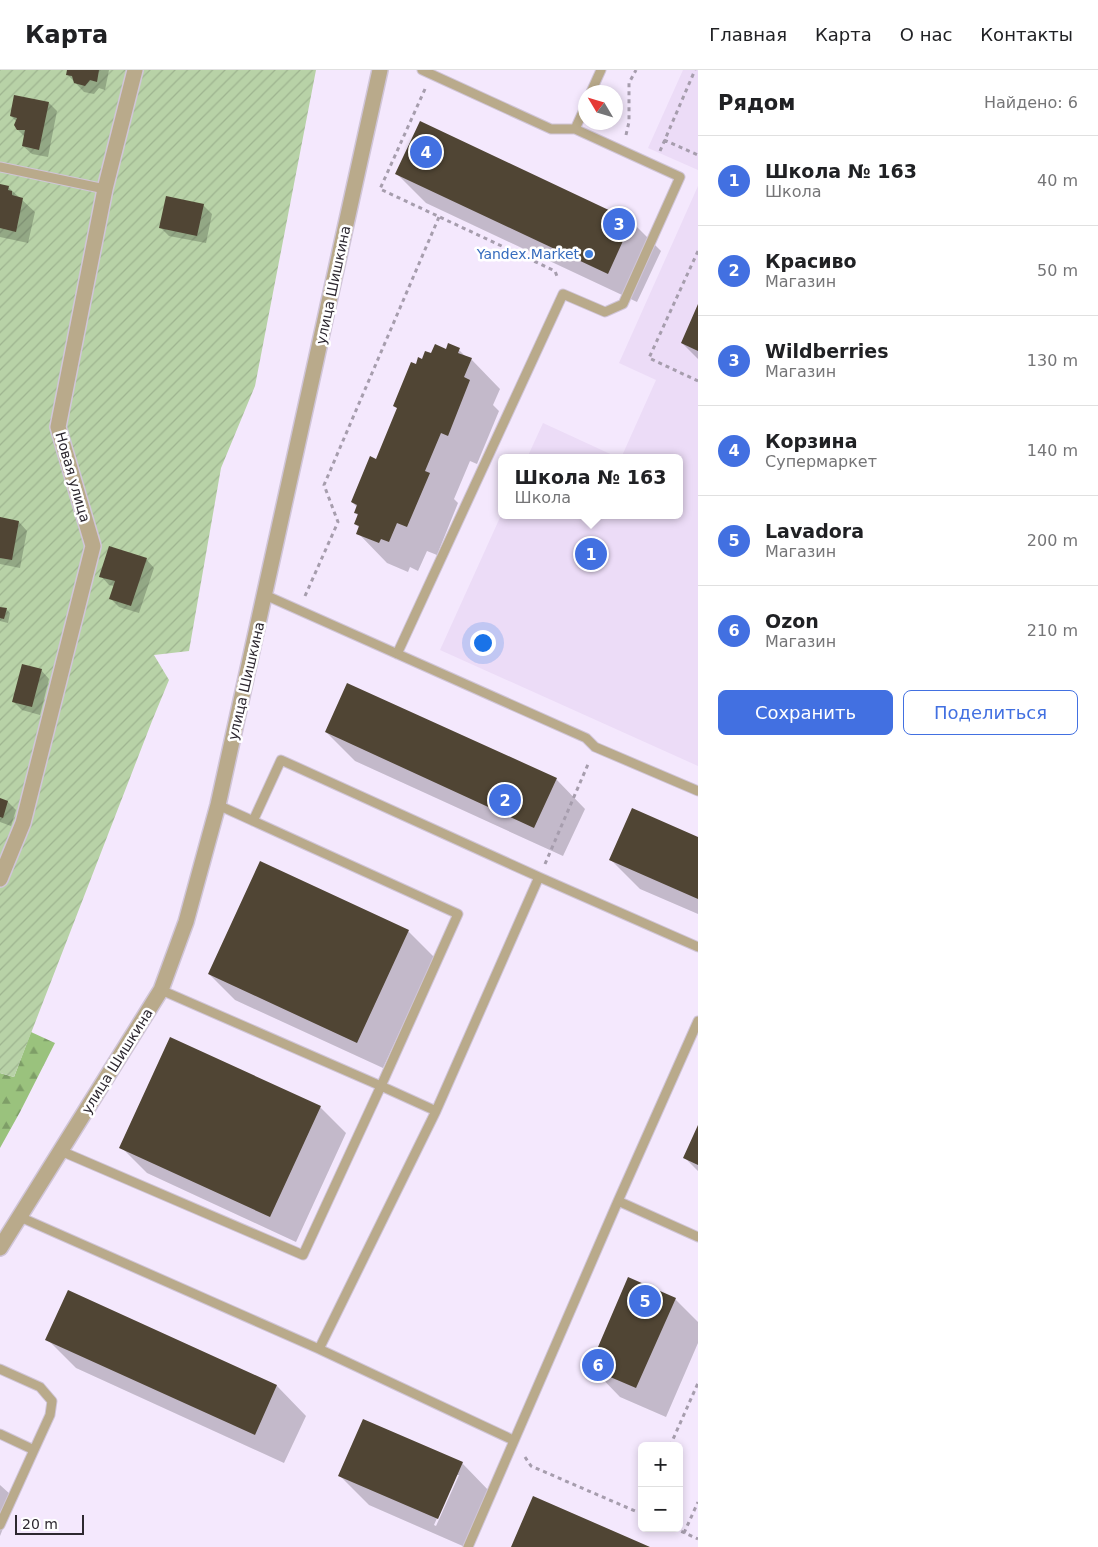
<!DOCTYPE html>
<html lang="ru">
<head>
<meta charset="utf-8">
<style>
	body { margin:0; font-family:"DejaVu Sans",sans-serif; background:#f6f6f6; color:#202124 }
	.controls { position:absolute; right:15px; bottom:15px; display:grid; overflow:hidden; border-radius:8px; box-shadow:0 2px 8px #0003 }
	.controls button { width:45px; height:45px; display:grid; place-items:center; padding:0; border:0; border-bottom:1px solid #e0e0e0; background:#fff; color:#202124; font:25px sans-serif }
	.compass { position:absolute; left:578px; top:15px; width:45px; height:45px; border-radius:50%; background:#fff; box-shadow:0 2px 8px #0003; rotate:308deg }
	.scale { position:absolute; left:15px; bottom:12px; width:69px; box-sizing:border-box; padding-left:5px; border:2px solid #2d2830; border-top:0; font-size:14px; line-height:18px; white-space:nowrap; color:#2d2830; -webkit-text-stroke:4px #fff; paint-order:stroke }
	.you { position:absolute; left:482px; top:572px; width:18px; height:18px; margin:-12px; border:4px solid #fff; border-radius:50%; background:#1a73e8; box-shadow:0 0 0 8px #1a73e833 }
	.badge { display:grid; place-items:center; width:32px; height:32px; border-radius:50%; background:#4270e1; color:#fff; font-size:16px; font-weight:700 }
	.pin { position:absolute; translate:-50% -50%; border:2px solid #fff; box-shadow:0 1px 5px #0006 }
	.popup { position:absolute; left:498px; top:384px; width:185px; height:65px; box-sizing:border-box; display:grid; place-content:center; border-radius:8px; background:#fff; filter:drop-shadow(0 1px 4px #0005); font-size:16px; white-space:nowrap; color:#757577 }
	.popup b { font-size:19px; color:#202124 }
	.popup::after { content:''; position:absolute; left:50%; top:100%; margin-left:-10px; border:10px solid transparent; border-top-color:#fff }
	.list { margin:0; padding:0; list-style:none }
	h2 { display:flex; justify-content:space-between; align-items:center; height:65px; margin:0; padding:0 20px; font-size:21px }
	h2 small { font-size:16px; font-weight:400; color:#757577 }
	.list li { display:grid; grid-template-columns:32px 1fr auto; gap:15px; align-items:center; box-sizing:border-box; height:90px; padding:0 20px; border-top:1px solid #e0e0e0 }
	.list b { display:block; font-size:19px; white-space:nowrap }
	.list p { margin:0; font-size:16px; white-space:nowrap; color:#757577 }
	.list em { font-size:16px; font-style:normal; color:#757577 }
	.actions { display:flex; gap:10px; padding:15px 20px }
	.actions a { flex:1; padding:11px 0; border:1px solid #4270e1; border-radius:8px; text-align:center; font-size:18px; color:#4270e1 }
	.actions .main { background:#4270e1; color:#fff }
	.map { position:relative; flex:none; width:698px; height:1477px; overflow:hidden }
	header { display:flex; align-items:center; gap:30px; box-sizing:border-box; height:70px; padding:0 25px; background:#fff; border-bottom:1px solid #e0e0e0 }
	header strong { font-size:24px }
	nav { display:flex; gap:28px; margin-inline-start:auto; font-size:18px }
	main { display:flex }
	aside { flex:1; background:#fff }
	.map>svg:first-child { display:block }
	.built { fill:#ecdcf7 }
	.forest { fill:url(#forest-firs) }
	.garden { fill:url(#garden-furrows) }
	.shadow { fill:#0003; fill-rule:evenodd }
	.building { fill:#504534 }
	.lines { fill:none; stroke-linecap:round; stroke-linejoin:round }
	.lane-casing { stroke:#d0c5d8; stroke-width:11 }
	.street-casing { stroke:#d0c5d8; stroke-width:18 }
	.path { stroke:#a69dad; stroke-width:3; stroke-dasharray:4 4; stroke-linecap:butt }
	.lane { stroke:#b9aa8b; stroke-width:9 }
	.street { stroke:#b9aa8b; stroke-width:15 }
	.shop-dot { fill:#3f7fe0; stroke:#fff; stroke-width:2 }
	.labels { text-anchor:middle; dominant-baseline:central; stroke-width:5; stroke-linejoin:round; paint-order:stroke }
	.shop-label { font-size:14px; fill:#366cbe; stroke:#fff; text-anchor:end }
	.street-label { font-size:14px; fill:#2d2830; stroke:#fff }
</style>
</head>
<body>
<header>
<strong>Карта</strong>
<nav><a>Главная</a><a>Карта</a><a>О нас</a><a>Контакты</a></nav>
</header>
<main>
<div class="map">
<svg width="698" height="1477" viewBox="0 0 698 1477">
	<defs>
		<pattern id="forest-firs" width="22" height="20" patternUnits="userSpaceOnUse" patternTransform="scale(1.25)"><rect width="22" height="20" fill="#9ac27d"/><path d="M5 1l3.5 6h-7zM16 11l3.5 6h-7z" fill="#7e9e67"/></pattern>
		<pattern id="garden-furrows" width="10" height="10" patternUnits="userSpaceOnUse" patternTransform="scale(1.25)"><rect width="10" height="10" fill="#b8d2a7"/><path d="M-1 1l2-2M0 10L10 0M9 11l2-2" fill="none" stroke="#9eb490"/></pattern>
	</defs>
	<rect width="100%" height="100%" fill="#f4e8fd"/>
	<path class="built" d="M683 0H698V100L648 78Z
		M698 116V696L440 580 502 443V445H680V388H621L656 310 619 293Z
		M543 353 619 388H527Z"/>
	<path class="forest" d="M31 962 55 973 20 1042 0 1078V1003L14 1007Z"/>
	<path class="garden" d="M0 0H316L255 316 221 398 189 581 154 585 169 610 152 651 14 1007 0 1003Z"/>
	<path class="shadow" d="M68 0H109L105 20 99 18 94 24 84 22 67 4Z
		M49 33 57 41 48 87 32 84 23 76 25 67 18 60 16 51 11 46Z
		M397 104 632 152 661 181 637 232 426 133Z
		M0 116 8 117 35 142 28 173 0 167Z
		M203 135 212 144 206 173 169 166 160 157Z
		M698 237V289L682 273Z
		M446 280H459L467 288 471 289 500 319 493 335 499 341 477 394 470 391 454 429 458 433 437 485 427 481 418 501 410 497 408 502 387 493 358 463 360 458 355 454 358 446 355 442 357 437 352 432 377 390 398 339 395 336 416 296 432 285Z
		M0 449 19 452 27 461 20 498 0 494Z
		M146 489 154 498 139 543 119 537 111 529 114 516 109 515 101 506Z
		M0 538 6 539 10 543 8 553 0 551Z
		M41 600 49 609 40 645 22 640 14 632Z
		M326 662 556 709 585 739 563 786 355 691Z
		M0 729 8 732 16 740 11 756 0 752Z
		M698 768V844L640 819 611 790Z
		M408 861 434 887 383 998 235 930 209 904Z
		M320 1037 346 1063 296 1172 147 1103 121 1077Z
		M698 1058V1101L685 1088Z
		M69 1222 277 1316 306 1346 284 1393 76 1298 47 1269Z
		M675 1229 698 1252V1273L666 1347 620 1327 591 1297Z
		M462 1393 491 1423 465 1477 369 1435 340 1406ZM456 1405H459L436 1456 434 1455Z
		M0 1415 10 1424 8 1446 0 1466Z"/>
	<path class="building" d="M67 0H99L97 12 90 10 85 16 74 13 72 6 66 5Z
		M14 25 49 32 39 80 22 76 25 60H17L14 55 17 48 10 46Z
		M420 51 632 151 608 204 395 104Z
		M0 114 9 116 8 120 12 121V125L23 128 16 162 0 158Z
		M166 126 204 134 197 166 159 158Z
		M698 234V281L681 273Z
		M448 273 460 278 458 283 472 288 464 307 470 310 448 366 441 363 425 401 430 403 407 457 397 453 389 472 381 469 379 473 356 464 359 456 354 454 358 444 354 443 357 435 351 432 370 386 376 389 397 338 393 336 411 292 416 294 418 287 422 289 425 281 431 283 435 274 446 279Z
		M0 447 19 451 12 490 0 488Z
		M109 476 147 488 131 536 109 529 115 511 99 507Z
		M0 537 7 538 4 549 0 548Z
		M22 594 42 599 32 637 12 632Z
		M347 613 557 708 534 758 325 662Z
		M0 728 8 731 3 748 0 747Z
		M632 738 698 767V829L609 790Z
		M260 791 409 860 357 973 208 904Z
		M170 967 321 1036 270 1147 119 1078Z
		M698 1055V1095L683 1088Z
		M628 1207 676 1228 636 1318 589 1298Z
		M68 1220 277 1315 255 1365 45 1270Z
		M363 1349 463 1392 438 1449 338 1406Z
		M533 1426 650 1477H511Z"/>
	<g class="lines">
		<defs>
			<path id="lane" d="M591 22 601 0
				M575 59 586 35
				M0 97 105 119
				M265 525 586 668 595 677 698 721
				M397 584 563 224 605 242 623 234 680 107 575 59H551L422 0
				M539 807 698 877
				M161 920 381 1016 458 844 218 735
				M61 1081 303 1185 381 1016 436 1041 539 807 281 690 253 751
				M618 1131 698 1167
				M20 1147 319 1279 513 1370
				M319 1279 436 1041
				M0 1299 40 1317 52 1331 50 1345 34 1380
				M0 1364 34 1380 0 1455
				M468 1477 618 1131 698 951"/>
			<path id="street" d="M0 809 23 753 93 476 58 357 105 119 135 0
				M0 1178 161 920 186 852 218 735 380 0"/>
		</defs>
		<use href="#lane" class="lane-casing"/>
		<use href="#street" class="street-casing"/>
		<path class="path" d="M425 19 380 119 555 201 558 209
			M626 65 629 52V13L636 0
			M664 70 698 85
			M660 81 695 0
			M698 181 649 288 698 311
			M305 526 338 452 324 415 439 147
			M545 794 589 692
			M670 1376 698 1313
			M525 1387 531 1396 642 1444
			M674 1458 698 1469
			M684 1463 698 1432"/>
		<use href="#lane" class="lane"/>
		<use href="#street" class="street"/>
	</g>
	<circle class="shop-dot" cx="589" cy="184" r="5"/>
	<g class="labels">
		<g class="shop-label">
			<text x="579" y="184">Yandex.Market</text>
		</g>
		<g class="street-label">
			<text transform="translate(333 215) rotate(-78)">улица Шишкина</text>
			<text transform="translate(73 407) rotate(74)">Новая улица</text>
			<text transform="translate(246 611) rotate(-77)">улица Шишкина</text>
			<text transform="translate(117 991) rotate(-58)">улица Шишкина</text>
		</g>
	</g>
</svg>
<div class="controls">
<button>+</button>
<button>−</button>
</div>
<svg class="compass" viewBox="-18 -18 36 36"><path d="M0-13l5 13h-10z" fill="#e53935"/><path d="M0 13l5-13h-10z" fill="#757577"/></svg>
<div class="scale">20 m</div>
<div class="you"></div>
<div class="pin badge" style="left:591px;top:484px">1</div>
<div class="popup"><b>Школа № 163</b>Школа</div>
<div class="pin badge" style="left:505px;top:730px">2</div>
<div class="pin badge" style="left:619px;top:154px">3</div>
<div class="pin badge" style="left:426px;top:82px">4</div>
<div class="pin badge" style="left:645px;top:1231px">5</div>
<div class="pin badge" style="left:598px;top:1295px">6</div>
</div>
<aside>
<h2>Рядом<small>Найдено: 6</small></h2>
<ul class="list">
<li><span class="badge">1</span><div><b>Школа № 163</b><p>Школа</p></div><em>40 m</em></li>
<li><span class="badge">2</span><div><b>Красиво</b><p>Магазин</p></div><em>50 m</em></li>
<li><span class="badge">3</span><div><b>Wildberries</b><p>Магазин</p></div><em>130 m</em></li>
<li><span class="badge">4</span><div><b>Корзина</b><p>Супермаркет</p></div><em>140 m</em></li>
<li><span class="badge">5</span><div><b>Lavadora</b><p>Магазин</p></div><em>200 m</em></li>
<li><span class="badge">6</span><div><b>Ozon</b><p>Магазин</p></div><em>210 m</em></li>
</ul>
<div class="actions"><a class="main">Сохранить</a><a>Поделиться</a></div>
</aside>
</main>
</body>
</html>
